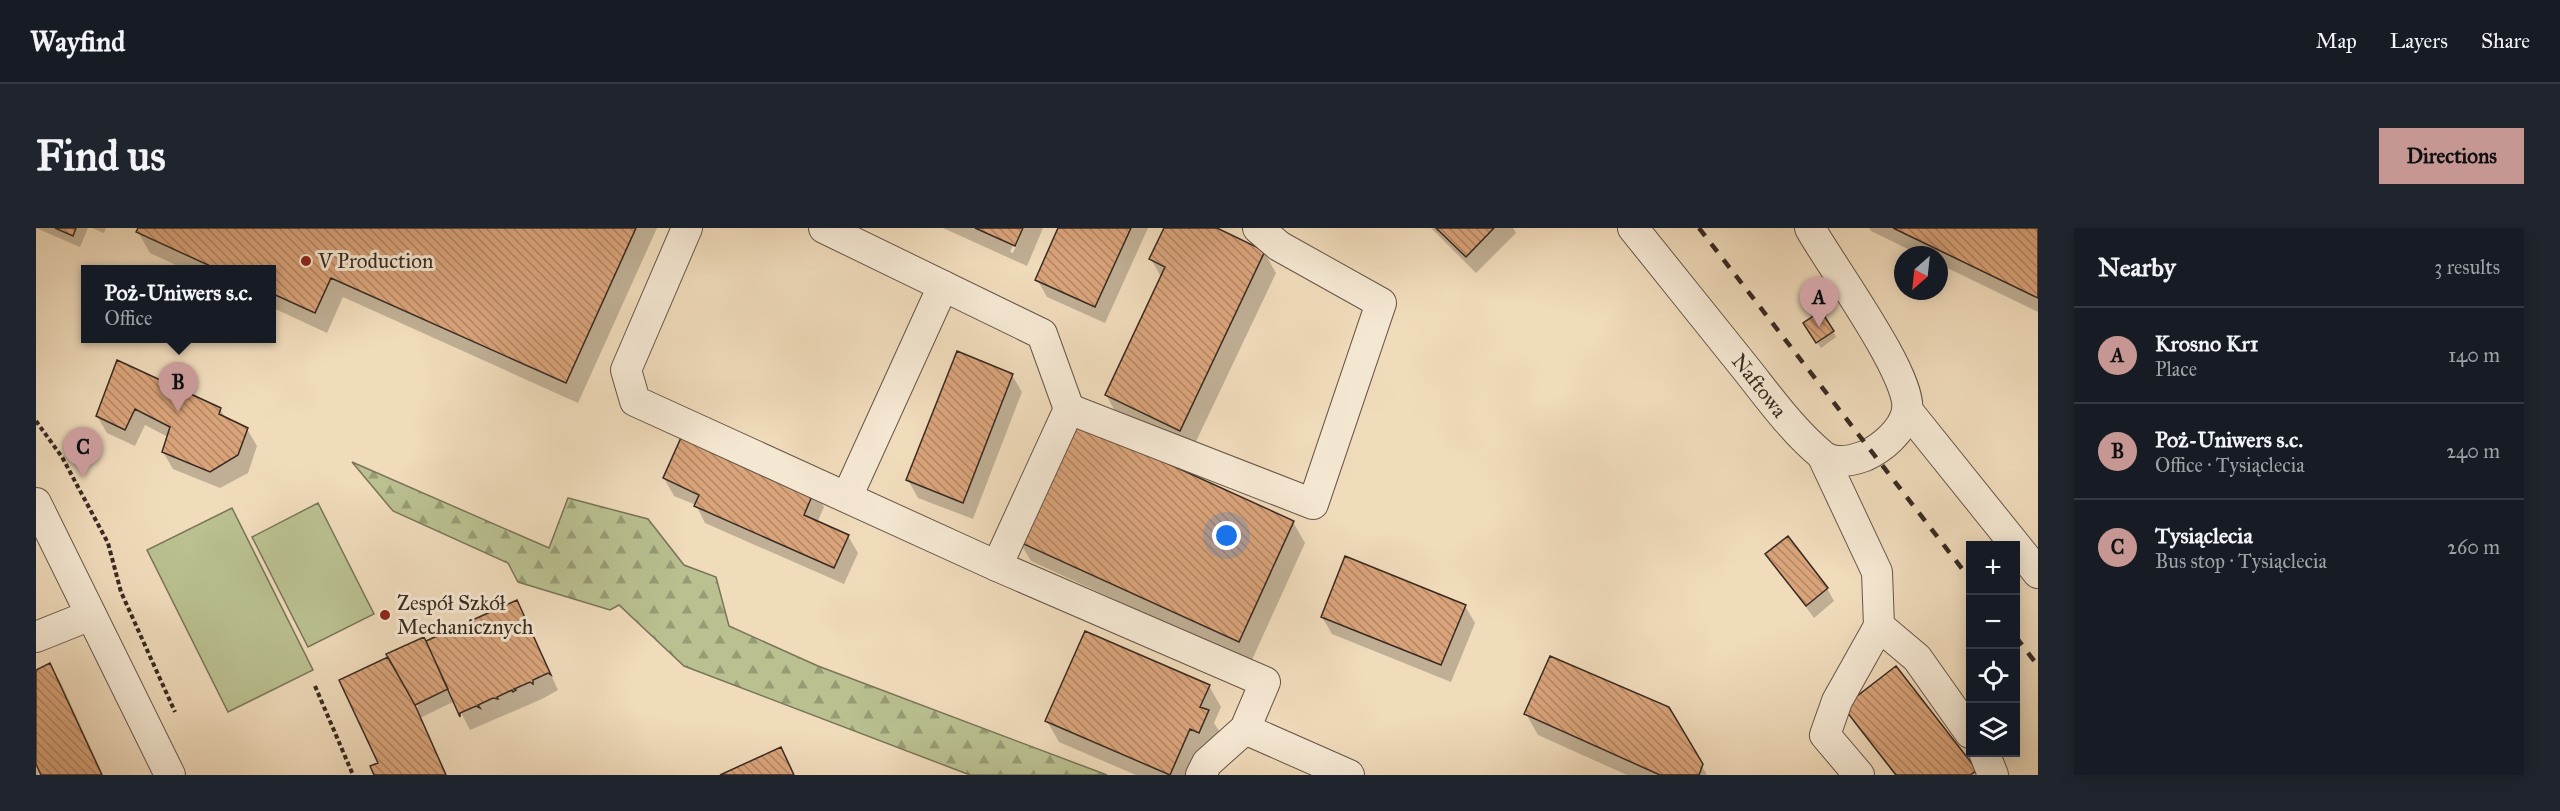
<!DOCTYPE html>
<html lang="en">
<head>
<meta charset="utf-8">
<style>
	body { margin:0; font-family:"IM FELL Great Primer",serif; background:#20242c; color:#f1f3f6 }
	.controls { position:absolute; right:18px; bottom:18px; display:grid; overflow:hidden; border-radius:0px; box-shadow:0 3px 15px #0003 }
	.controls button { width:54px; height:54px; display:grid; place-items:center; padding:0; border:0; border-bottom:2px solid #363941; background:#171b24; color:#f1f3f6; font:30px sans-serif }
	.compass { position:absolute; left:1858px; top:18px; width:54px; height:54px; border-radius:50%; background:#171b24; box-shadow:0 3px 15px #0003; rotate:207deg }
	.you { position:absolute; left:1191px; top:308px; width:21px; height:21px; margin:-15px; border:4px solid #fff; border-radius:50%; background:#1a73e8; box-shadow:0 0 0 9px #1a73e833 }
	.badge { display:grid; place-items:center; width:39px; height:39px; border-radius:50%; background:#c59692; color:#111; font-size:20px; font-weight:700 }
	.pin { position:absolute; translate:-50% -50px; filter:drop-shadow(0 2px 3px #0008) }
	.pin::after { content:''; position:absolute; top:32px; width:21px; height:18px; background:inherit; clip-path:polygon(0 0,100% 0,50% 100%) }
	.popup { position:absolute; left:45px; top:37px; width:195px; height:78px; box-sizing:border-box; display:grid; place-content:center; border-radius:0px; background:#171b24; filter:drop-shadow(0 2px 4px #0005); font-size:20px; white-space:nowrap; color:#9ea1a6 }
	.popup b { font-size:22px; color:#f1f3f6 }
	.popup::after { content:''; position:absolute; left:50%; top:100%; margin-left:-12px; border:12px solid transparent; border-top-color:#171b24 }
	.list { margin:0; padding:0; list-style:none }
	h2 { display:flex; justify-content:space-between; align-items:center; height:78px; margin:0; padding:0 24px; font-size:26px }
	h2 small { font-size:20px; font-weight:400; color:#9ea1a6 }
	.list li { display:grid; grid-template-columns:39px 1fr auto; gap:18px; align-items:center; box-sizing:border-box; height:96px; padding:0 24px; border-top:2px solid #363941 }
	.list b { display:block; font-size:22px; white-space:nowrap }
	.list p { margin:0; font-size:20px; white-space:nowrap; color:#9ea1a6 }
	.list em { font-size:20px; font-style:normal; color:#9ea1a6 }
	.icon { flex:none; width:33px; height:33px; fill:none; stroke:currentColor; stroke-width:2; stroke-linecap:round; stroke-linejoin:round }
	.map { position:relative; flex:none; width:2002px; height:547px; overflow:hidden; border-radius:0px }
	header { display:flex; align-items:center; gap:36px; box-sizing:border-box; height:84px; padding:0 30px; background:#171b24; border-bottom:2px solid #363941 }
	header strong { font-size:28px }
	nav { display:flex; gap:33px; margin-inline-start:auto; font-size:21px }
	.intro { display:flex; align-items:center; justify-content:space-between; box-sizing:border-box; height:144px; padding:0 36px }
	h1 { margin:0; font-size:42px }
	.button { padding:15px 27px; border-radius:0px; background:#c59692; color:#111; font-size:21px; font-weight:700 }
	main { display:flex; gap:36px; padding:0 36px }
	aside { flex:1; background:#171b24; border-radius:0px; box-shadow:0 3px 15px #0003 }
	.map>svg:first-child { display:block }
	.forest { fill:url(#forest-firs); stroke:#797559; stroke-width:1.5 }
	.park { fill:#bac090; stroke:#797559; stroke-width:1.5 }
	.shadow { fill:#0003 }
	.building { fill:url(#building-back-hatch); stroke:#382a22; stroke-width:1.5 }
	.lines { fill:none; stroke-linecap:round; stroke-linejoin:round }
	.minor-casing { stroke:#665648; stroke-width:32 }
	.path { stroke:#382a22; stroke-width:4; stroke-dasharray:4.5 3; stroke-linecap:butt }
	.minor { stroke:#f5e8d3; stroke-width:30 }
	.rail { stroke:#382a22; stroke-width:4.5; stroke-dasharray:10 10; stroke-linecap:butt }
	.poi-dot { fill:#8f2418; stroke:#f5e8d3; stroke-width:2 }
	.labels { text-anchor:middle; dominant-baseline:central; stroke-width:6; stroke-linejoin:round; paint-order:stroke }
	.poi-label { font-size:21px; fill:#382a22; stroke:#f5e8d3; text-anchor:start }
	.street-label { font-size:21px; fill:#382a22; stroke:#f5e8d3 }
</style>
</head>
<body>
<header>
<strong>Wayfind</strong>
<nav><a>Map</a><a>Layers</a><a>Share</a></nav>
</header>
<div class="intro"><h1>Find us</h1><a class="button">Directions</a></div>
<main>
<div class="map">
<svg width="2002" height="547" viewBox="0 0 2002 547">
	<defs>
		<pattern id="forest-firs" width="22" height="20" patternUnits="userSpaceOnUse" patternTransform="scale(1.5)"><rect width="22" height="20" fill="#bac090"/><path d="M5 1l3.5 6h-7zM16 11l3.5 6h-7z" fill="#989c75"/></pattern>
		<pattern id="building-back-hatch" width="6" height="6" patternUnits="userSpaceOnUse" patternTransform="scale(1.5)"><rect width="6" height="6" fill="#daa47b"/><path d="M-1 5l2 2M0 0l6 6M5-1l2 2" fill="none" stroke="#b28664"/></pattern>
	</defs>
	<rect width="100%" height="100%" fill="#f0dbbb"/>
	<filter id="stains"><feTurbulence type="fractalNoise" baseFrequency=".00333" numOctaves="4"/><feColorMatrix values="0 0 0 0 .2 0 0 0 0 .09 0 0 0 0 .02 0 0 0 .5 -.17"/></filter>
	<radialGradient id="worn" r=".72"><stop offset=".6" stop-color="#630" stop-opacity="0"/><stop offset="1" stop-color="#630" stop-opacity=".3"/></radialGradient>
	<path class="forest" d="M316 234 513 320 532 270 612 291 648 337 680 349 693 398 782 438 1071 547H934L648 438 583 377 574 382 482 354 472 335 357 283Z"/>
	<path class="park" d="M282 275 338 386 272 419 216 309Z
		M196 280 277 442 192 484 111 322Z"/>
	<path class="shadow" d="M0 0H52L44 19Z
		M56 0H70L68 5Z
		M103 0H621L542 175 307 69 291 105 235 79V42H151L114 25 102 4Z
		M907 0H985L974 24 977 25 988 0H1007L991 38Z
		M1024 0H1112L1069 95 1011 69 1001 51Z
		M1129 0H1177L1228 24 1240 45 1156 222 1082 188 1070 167 1125 49 1115 31Z
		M1395 0H1477L1480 5 1440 45Z
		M1833 0H2002V84L1903 36V27H1884L1835 3Z
		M1773 102 1797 103 1800 109 1785 120Z
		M81 134 184 181 190 191 211 201 221 218 212 245 184 260 137 241 127 224 132 209 109 197 99 218 71 205 61 188Z
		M976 147 986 164 937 291 882 270 872 252Z
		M628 250 778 262 788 279 781 295 812 308 822 325 808 356 669 295 660 277 638 268Z
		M1257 294 1269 315 1215 434 995 333 983 313Z
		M1731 326 1791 360 1798 373 1778 390Z
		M481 374 522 462 506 471 434 502 419 473 384 490 411 547H340L344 536 382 479 352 426 390 415Z
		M1429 378 1439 395 1415 454 1296 406 1286 389Z
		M14 436 26 457 67 547H7L3 539 0 540V443Z
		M1173 458 1185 479 1178 495 1184 504 1154 547H1100L1023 514 1011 493Z
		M1809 479 1939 543 1942 547H1859L1819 496Z
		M1632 480 1671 547H1591L1502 507 1490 486Z"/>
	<path class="building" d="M19 0H40L37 8Z
		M102 0H600L530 155 295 50 279 85 235 65V42H183L100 4Z
		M939 0H987L979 18Z
		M1022 0H1095L1059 79 999 52Z
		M1128 0H1181L1229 23 1144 203 1069 167 1129 39 1113 31Z
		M1400 0H1458L1430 29Z
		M1857 0H2002V70Z
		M1785 83 1798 103 1780 115 1767 95Z
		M921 123 977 146 927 275 870 252Z
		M81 132 185 180 183 186 212 200 202 227 174 244 126 224 134 199 99 181 89 202 60 188Z
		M1036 192 1258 293 1203 414 981 313Z
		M648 203 779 261 768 287 813 307 798 340 658 278 663 267 627 250Z
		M1752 308 1792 360 1770 378 1729 326Z
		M1309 328 1430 377 1405 437 1285 389Z
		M481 372 515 447 512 445 497 452V456L494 454 478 461 480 462 477 464 476 462 461 469 462 471 457 470 442 477 444 480 440 478 424 485V489L390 413Z
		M1049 403 1174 457 1164 479 1173 482 1163 505 1154 501 1134 547 1009 493Z
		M388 409 412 461 379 477 350 426Z
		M1514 428 1633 479 1667 536 1663 547H1624L1488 486Z
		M352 429 379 477 410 547H338L334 538 342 535 303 452Z
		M14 435 66 547H5L0 536V442Z
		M1860 438 1941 542 1934 547H1860L1807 479Z
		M745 519 758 547H684Z"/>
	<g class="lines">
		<defs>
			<g id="minor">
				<path d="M651 0 590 142 599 173 961 338 1229 454 1209 501 1171 535 1165 547"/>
				<path d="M788 0 1006 106 1033 181 961 338"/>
				<path id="s1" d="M1597 0C1635 47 1673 95 1711 142 1734 171 1757 203 1786 227 1798 237 1815 233 1829 228 1846 220 1867 203 1871 183 1878 150 1793 35 1774 0"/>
				<path d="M1033 181 1277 276 1345 75 1243 18 1222 0"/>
				<path d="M1871 182 2002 345"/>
				<path d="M1787 229 1841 344 1843 398 1801 473 1789 507 1823 547"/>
				<path d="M811 269 907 58"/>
				<path d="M0 275 134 547"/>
				<path d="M1843 398 1881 430 1934 505"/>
				<path d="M0 409 55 387"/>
				<path d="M1209 501 1313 547"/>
				<path d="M1948 524 1957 547"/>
			</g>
		</defs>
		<use href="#minor" class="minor-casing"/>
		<path class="path" d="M0 193 26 229 72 315 85 364 139 484
			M279 458 317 547"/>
		<use href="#minor" class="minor"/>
		<path class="rail" d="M1663 0 1934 351
			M1980 409 2002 438"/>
	</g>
	<g class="poi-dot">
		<circle cx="270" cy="33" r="6"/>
		<circle cx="349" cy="387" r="6"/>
	</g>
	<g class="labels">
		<g class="poi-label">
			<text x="282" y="33">V Production</text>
			<text x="361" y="375">Zespół Szkół<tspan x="361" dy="24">Mechanicznych</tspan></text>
		</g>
		<g class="street-label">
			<text stroke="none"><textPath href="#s1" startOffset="202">Naftowa</textPath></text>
		</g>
	</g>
	<rect width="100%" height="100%" filter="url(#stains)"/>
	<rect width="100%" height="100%" fill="url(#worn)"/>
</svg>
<div class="controls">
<button>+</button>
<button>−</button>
<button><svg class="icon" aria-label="locate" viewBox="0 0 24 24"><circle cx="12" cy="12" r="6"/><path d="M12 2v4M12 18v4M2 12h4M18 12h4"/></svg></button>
<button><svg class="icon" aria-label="layers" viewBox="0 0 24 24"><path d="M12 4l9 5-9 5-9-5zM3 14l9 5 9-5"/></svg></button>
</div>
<svg class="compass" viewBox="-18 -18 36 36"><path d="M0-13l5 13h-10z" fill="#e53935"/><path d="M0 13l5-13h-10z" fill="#9ea1a6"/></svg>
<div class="you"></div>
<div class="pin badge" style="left:1783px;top:99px">A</div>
<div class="pin badge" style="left:142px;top:184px">B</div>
<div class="popup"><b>Poż-Uniwers s.c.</b>Office</div>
<div class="pin badge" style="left:47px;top:249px">C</div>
</div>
<aside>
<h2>Nearby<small>3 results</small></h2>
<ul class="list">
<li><span class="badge">A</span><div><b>Krosno Kr1</b><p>Place</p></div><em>140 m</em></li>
<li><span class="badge">B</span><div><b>Poż-Uniwers s.c.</b><p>Office · Tysiąclecia</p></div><em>240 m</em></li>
<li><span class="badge">C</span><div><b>Tysiąclecia</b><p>Bus stop · Tysiąclecia</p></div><em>260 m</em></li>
</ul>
</aside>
</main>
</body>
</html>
